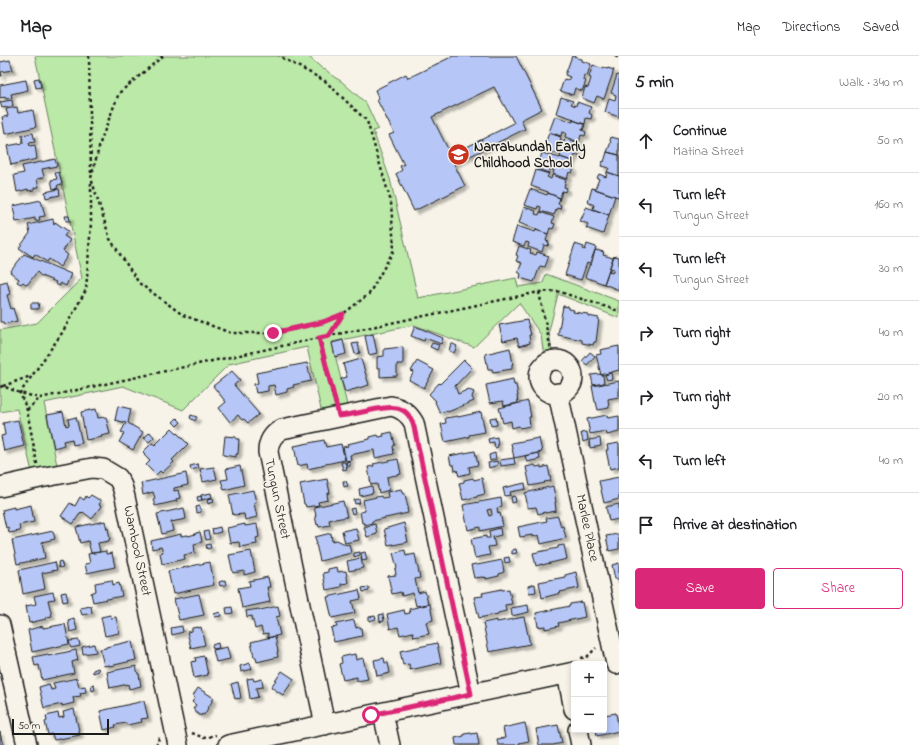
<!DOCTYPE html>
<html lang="en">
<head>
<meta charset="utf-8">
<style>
	body { margin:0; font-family:"Indie Flower",sans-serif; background:#f6f6f6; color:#202124 }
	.controls { position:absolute; right:12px; bottom:12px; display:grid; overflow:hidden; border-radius:4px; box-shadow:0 2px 6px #0003 }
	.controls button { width:36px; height:36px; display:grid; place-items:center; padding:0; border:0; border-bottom:1px solid #e0e0e0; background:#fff; color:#202124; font:20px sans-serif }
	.scale { position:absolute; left:12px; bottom:10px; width:97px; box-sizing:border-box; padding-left:4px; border:2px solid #1c1c1c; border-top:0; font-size:11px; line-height:14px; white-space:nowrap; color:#1c1c1c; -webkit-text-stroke:3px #f7f3e8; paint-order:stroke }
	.stop { position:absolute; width:12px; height:12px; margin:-9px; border:3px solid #db2777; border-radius:50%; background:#fff }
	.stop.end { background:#db2777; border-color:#fff; box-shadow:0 1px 4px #0008 }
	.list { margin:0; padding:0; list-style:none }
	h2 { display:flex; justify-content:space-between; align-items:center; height:52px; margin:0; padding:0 16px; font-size:17px }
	h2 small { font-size:13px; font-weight:400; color:#757577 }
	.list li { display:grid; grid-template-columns:26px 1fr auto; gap:12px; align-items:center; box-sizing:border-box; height:64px; padding:0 16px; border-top:1px solid #e0e0e0 }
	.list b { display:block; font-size:15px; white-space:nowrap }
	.list p { margin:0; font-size:13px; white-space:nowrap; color:#757577 }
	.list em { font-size:13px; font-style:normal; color:#757577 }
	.actions { display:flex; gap:8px; padding:12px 16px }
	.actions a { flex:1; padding:9px 0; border:1px solid #db2777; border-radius:4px; text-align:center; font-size:14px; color:#db2777 }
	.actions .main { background:#db2777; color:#fff }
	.icon { flex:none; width:22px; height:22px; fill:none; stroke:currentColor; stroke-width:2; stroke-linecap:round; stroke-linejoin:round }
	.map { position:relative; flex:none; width:619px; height:689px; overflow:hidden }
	header { display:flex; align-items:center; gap:24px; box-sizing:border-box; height:56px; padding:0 20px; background:#fff; border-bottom:1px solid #e0e0e0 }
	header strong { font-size:19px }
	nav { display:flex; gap:22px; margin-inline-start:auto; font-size:14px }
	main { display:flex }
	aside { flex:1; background:#fff }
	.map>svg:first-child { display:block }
	.green { fill:#bbe9a7; stroke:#6c8262 }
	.building { fill:#b6c7f7; stroke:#1c1c1c; fill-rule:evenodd; filter:url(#shadow) }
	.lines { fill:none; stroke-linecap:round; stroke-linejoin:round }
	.minor-casing { stroke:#1c1c1c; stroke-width:22 }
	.path { stroke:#1c1c1c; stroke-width:2.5; stroke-dasharray:3 3; stroke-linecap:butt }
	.minor { stroke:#f7f3e8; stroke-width:19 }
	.route { stroke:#db2777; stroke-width:5 }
	.labels { text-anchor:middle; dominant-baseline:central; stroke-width:3; stroke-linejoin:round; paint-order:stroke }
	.poi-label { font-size:14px; font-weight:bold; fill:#1c1c1c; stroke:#f7f3e8; text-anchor:start }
	.street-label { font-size:14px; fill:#1c1c1c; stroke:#f7f3e8 }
</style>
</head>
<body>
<header>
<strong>Map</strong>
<nav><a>Map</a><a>Directions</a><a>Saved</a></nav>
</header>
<main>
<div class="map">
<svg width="619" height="689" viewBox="0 0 619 689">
	<defs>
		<filter id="shadow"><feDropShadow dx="3.5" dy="3.5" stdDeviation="1" flood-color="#0004"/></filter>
	</defs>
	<rect width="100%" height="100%" fill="#f7f3e8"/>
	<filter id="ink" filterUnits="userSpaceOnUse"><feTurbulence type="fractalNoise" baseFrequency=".025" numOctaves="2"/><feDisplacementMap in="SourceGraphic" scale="8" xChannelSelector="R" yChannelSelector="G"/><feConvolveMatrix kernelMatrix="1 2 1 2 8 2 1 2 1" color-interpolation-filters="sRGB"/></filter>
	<g filter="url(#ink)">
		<path class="green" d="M35 0H310V2L324 14 325 13 334 21 341 25 366 47 378 73 373 75 390 123 418 242 516 222 518 231 543 227 546 218 619 245V262L558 238 549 275 552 298 544 301 541 279 519 247 474 291 414 269 332 286 348 353 322 358 307 291 229 308 183 354 123 330 44 347 58 414 33 420 17 353 0 356V274L37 267 82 222Z"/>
		<path class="building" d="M453 0H516L542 53 521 64 525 73 454 108 465 130 414 155 396 118 402 114 400 110 404 109 389 79 394 77 377 44 379 43 375 34 406 18 408 22ZM494 31 514 67 451 99 432 61Z
			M572 0 578 1 577 2 582 3V5L591 8 587 20 584 19 583 24 586 25 582 35 575 32 573 39 560 35 564 23 568 24 570 21 565 19Z
			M10 4 13 14 1 16 2 20H0V6Z
			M593 9 603 13V11L608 13V12L614 14 604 43 597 40 594 47 582 42 585 31 588 32 591 22 589 21Z
			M617 19 619 20V61L605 56 609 42 615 44 616 39 611 37Z
			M39 22 41 31 36 32 34 23Z
			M26 24 28 34 11 38 12 42 6 43V41L0 42V29Z
			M561 41 573 45 571 48 576 50 577 46 591 51 589 57 592 59 591 63 586 62 585 68 584 67V68L573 64 574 63 556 57Z
			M12 44 13 50 2 52 0 46Z
			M17 51 18 57 33 54 36 71 5 78 2 61 8 60 6 53Z
			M555 60 573 66V64L584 68 585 69 583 74 582 73V74L586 76 585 80 581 79 579 86 565 81 566 77 562 76 561 80 549 76Z
			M33 77 35 86 29 87 30 90 35 89 37 103 11 109 7 90 23 87 22 79Z
			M549 77 561 81 560 85 564 86 565 83 579 87 576 94 579 95 578 100 575 99 572 105 560 101 561 99 543 93Z
			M611 81 619 83V99L607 96 611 86 610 85Z
			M607 96 619 99V120L607 116 609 112 601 110 603 105 604 106Z
			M542 97 560 102V101L572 105 570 111 574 112 572 117 569 116 567 123 553 118 554 114 550 113 549 117 537 113Z
			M55 103 57 110 42 113 44 121 37 123 39 131 34 132V134L28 135V133L17 136 14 119 24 117 22 110Z
			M536 114 549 118 547 121 551 123 552 119 566 124 564 131 567 132 565 136 562 135 560 142 548 137V136L531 130Z
			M59 116 62 128 58 129 57 130 58 132 53 133 51 124 57 123 55 117Z
			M607 116 619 120V138L618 141 595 133 599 123 597 122 599 118 606 121Z
			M592 132 615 140 609 159 593 153 594 149 587 146 588 142 589 143Z
			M59 133 60 139 46 142 45 136Z
			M530 133 547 139 548 137 560 142 558 148 561 149 560 153 557 152 554 159 540 155 541 151 538 150 537 153 524 149Z
			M41 144 45 160 39 161 40 164 35 165V162L16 166 13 150Z
			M524 151 536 155 535 158 539 159 540 156 554 161 552 167 555 168 553 173 550 172 548 178 536 174V173L519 167Z
			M586 151 609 159 603 178 586 172 588 168 580 165 582 161V162Z
			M65 160H69L70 165H66Z
			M53 163 54 168 55 166 68 175 64 180 70 184 63 195 68 199 60 211 49 203 47 206 35 198 33 201 19 192 30 177 28 169Z
			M517 170 535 176 536 174 548 178 546 185 549 186 548 190 544 189 542 196 528 191 529 187 526 186 524 190 512 186Z
			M575 188 584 191 583 193 585 194 587 188 596 191 591 209 587 207 581 224 565 219Z
			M519 190 531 194 530 197 536 199 537 196 549 200 545 211 540 210 534 226 520 222 521 218 518 216 522 207 516 205 518 200 516 199Z
			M595 194 604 196 603 199 613 202 604 228 585 221Z
			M24 198 71 218 66 230 60 227V230L55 228 56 226 41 220 37 216 27 229 23 226 21 228 17 226 19 223 10 216Z
			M614 200 615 201V200L619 201V234L604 228ZM610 212 614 213 612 217 609 216Z
			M7 225 10 238 7 239 11 253 13 252 17 265 4 268 3 266H0V227Z
			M31 247H39L38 253H31Z
			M563 250 569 251V253L574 254 573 256 588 258V260L599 262 596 286H594L593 289 582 287V284L558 279Z
			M527 264 531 279H529L530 287 519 290 517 282 503 285 499 269Z
			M415 270 443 282 441 288 425 282 424 285 411 280Z
			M373 278 377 297 369 299 365 280Z
			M343 284 346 298 335 301 332 287Z
			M358 287 360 297 355 298 352 288Z
			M432 287 439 289 437 294 430 291Z
			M451 287 457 290 454 297 449 295Z
			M619 290V314L601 319 596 299 601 298 600 294Z
			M403 291V308H397V320L380 321V312H377V301L384 300V293Z
			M510 292 513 308H512V313L493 316 492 313H488L485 298Z
			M590 296 595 300 587 309 582 305Z
			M361 303 369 329 345 336 341 323 347 321 343 308Z
			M464 304 472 312 455 330 458 338 469 333V334L474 336 472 341 474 345 448 356V354L440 357 435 346 436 345 429 338 439 327 440 328Z
			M417 305 434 314 424 332 409 324 414 316 411 315Z
			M307 307 311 325 293 329 294 331 287 333V336L276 339 274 329 268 330V335L256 337 254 328 258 327 256 317Z
			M232 315 240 324 234 329 259 358 248 367 244 363 242 364 238 359 230 366 219 352 226 346 213 330Z
			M611 317 612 323 607 324 605 319Z
			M600 318 601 319H603L604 327 593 329 591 319Z
			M513 323 514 329H516L518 340H517L518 347 504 350 503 345 490 347 486 329Z
			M619 325V341L608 343 609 352 598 354 596 346H595L592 330Z
			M528 345 531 361H529L530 370 520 372 519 370 512 372 511 365 503 367 499 352Z
			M118 350 131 353 128 367 143 376 133 394 119 386 124 377 121 376 126 367 115 364Z
			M96 353 98 362 106 361 110 378 101 380 102 381 86 384 81 356Z
			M63 356 66 370 69 369 68 363 76 361 82 387 73 389 72 383 63 385 64 389 54 392 47 359Z
			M481 356 485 376 469 379V381L445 386 441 368 446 367 445 362 458 360V361Z
			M191 359 197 361 195 365 190 362Z
			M607 359 608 362 619 360V376L607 379 606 375 590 378 587 363Z
			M496 361 497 369 491 370 490 362Z
			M177 362 181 366 177 370 173 366Z
			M18 364 24 390 4 395 1 380 5 379 3 367Z
			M172 372 188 388 172 404 174 406 162 417 160 415 156 419 146 409 150 405 144 399 145 398 143 396 152 387 155 389Z
			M150 376 154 381 149 386 144 382Z
			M392 376 395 389 393 390 394 398 375 402 374 394 350 399 351 404 346 405 343 391 348 390 347 388 370 383V381L378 379 379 381 384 380 383 378Z
			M587 376 588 384 583 386 581 377Z
			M225 380 236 381V383H239L238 398H236V401L223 399Z
			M497 381 498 391 495 392 494 386 489 387 488 383Z
			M539 382 542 396 514 402 511 387Z
			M600 382 601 390 590 392 589 384Z
			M324 384 326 391 341 388 345 404 321 409V410L308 413 307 408 298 410 294 390Z
			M619 387V411L610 413 606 394H608L607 389Z
			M475 395 478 409 469 411 470 417 459 420 457 414 455 415 454 409H451L449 400Z
			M495 397 496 403 490 405 489 399Z
			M539 397 540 403 527 406 525 400Z
			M514 402 515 408 501 410 500 404Z
			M398 403 401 418 387 421 389 434 379 437 377 428 371 429 368 411 374 410 373 408Z
			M350 405V410L347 411 346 406Z
			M497 405 498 409 489 412 488 407Z
			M341 406H345L347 413 343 414Z
			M198 408 199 412 191 414 190 410Z
			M535 409 536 411 541 410V412L548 410 551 425 544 426 545 427 530 430 526 411Z
			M240 410 244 429 224 434 221 424 228 423 226 413Z
			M214 411 217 423 203 426 200 413Z
			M186 417 188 429 174 432V435L178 434 180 442 176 443 177 445 155 450 153 443 155 442 153 436 143 439 141 427Z
			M619 421V443L604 447 599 425Z
			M473 422 474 424 482 422 485 438 477 440V441L463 444 459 427 464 426V424Z
			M327 423 330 437 327 438 328 444 318 446 319 449 306 451 305 448H304L300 428Z
			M343 425H346L348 430 344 431Z
			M525 427 526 433 510 436 511 439 505 440 503 432Z
			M372 430 373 437 360 440 359 433Z
			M553 430 556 446H555L556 455 545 457V456L538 458 536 451 528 452 525 437Z
			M401 433 403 438H405L408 452H407L408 457 372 465V467L364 469V467H362L360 456 365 455 363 444 381 440 382 442 388 441 387 436Z
			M253 434 256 446 254 447 257 461 245 464 244 458 233 459 229 439Z
			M211 437 212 441 202 444 201 439Z
			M91 439 101 445 99 449 101 450 92 463 83 456 82 457 81 456 73 468 61 460 70 447 75 450 80 441 84 444 86 440 88 442Z
			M201 440 202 444 198 445 197 441Z
			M515 440 516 446 512 447 511 441Z
			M213 442 214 446 208 448 207 443Z
			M501 442 502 450 497 452 498 458 500 457 503 470 480 475V471L468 474 463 449ZM491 453 492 459 489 460 487 454Z
			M359 443 360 447 355 448 354 444Z
			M343 445 347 461 329 464 330 469 319 471 318 468 317 469 315 460H316L314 451Z
			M619 448V463L609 465 606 451Z
			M31 449 34 466 19 469 20 475 9 477 8 471 6 472 2 454 14 451V453Z
			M200 450 201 456 197 457 196 451Z
			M184 452 186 463 171 466 173 475 162 478 157 458Z
			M354 452 355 457 352 458 350 453Z
			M558 460 561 471 563 470 566 482 541 488 539 479 533 481V479L520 481 518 471 547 465 546 462Z
			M105 465 107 473 108 472 110 483H109V485L98 487 100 496 91 497 88 485 80 487 76 471Z
			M404 467 408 486 393 489V488L388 489 384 473Z
			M245 468V470L257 468 259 481 256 482 257 488 240 491 239 486 230 487 227 472Z
			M375 468 377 478 367 481 364 471Z
			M220 471 221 476 213 478 212 473Z
			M356 472 359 484 345 487 342 475Z
			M500 472 501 479 493 481 495 490 488 491 490 499 475 502 471 483 486 480V482H490L489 475Z
			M53 475 55 483 42 486 45 502 17 508 12 484Z
			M208 475 210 483 206 484 204 476Z
			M200 476 202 486 194 488 195 497 184 499 185 503 162 508 160 497 163 496 161 491 152 493 151 485 181 478V480L188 479V480L196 478V477Z
			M331 477 332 485 337 484 345 488 346 489 349 488 351 497 320 505 316 488H317L315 481Z
			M618 478V480H619V493L609 495 606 480Z
			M210 488 211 492 207 493 206 489Z
			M564 489 567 503 542 509V508L536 510 533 497 558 492V490Z
			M516 493 517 497 512 498V494Z
			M405 494 406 500 415 498 420 522 415 523 418 537 425 535 428 548 416 550 413 537 402 540 401 536 392 538 388 520 396 519 395 513 397 512 393 497Z
			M106 495V498L112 497 115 511 87 517 85 508 90 507 88 498Z
			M251 495 255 516 244 519V515L233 517 229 499Z
			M360 496V499L354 501V497Z
			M365 496 367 504 362 505 361 497Z
			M509 501 510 506 505 507 504 502Z
			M361 502 363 512 349 515 347 505Z
			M502 504 504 516 499 518V520L486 523V521L483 522V521L474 522 471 509 476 508 477 509Z
			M61 505 63 511 59 512 58 506Z
			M55 506 57 514 42 517 45 533 23 538 19 514Z
			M210 506 214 529 173 538 168 515Z
			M619 507V523H615L612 509Z
			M337 511 338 516 346 515 348 527 341 528V531L326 534 323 517 328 516V513Z
			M576 516 579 532 560 536 561 537 542 542 539 526 565 521V519Z
			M268 521 270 531H267L270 546 242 552 238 532 250 530 249 525Z
			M112 524 113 529 119 527 122 540 93 546 91 537 96 535 95 527Z
			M225 524 226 529 220 530 219 526Z
			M535 528 536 536 529 537 528 530Z
			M369 531V535L363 536 362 532Z
			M502 533V534L509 533 512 548 505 549 506 555 498 557V558L479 562 474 541 483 540 482 537Z
			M359 534 361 543 352 545 355 557 332 562 327 541Z
			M53 536 55 543 48 544 52 560 46 561V563L29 567 26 550 36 548 34 540Z
			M66 536 68 545 63 546 61 537Z
			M199 538 204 559 179 564 174 543Z
			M582 546 585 561 558 567 559 570 545 573V570L538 571 536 557 570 550V548Z
			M430 548 433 564 426 566 429 578 414 581 413 576 400 579 398 571 390 573 387 558 404 554 405 558 410 557 409 553Z
			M528 549 529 556 512 560 511 552Z
			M91 550 92 557 82 559 80 552Z
			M278 550 280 560 276 561 280 579 268 582V577L263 578 261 571 255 573 252 560 247 561 246 555 259 553 260 554Z
			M232 551 233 557 227 558 226 552Z
			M220 556 221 560 215 561 214 558Z
			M383 558 384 565 380 566 379 559Z
			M110 559 111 562 116 561 119 577 105 580 101 561Z
			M375 560 376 563 369 565V561Z
			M524 561 530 588 489 596 483 567 497 564V566Z
			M74 562 77 574 70 576 68 564Z
			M354 564 356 572 361 571 362 580 334 586 331 572 337 571 336 568Z
			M65 568 69 588 32 596 28 574 43 570V572Z
			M182 570 183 576 172 579 171 572Z
			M198 571V572L201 571 205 589 191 592 187 576 192 575V572Z
			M275 580 278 596H277L278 601 257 606 256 601H254L251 586Z
			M79 584 80 590 71 592 69 585Z
			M132 585 136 604 110 610V609L104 610 100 593 106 592V591Z
			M218 587 219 592 213 593 212 589Z
			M437 587 441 607 410 614 409 608 403 609 400 595Z
			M94 588 96 596 83 598 82 591Z
			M227 591 230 603 216 606 213 594Z
			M76 594 78 604 72 606 74 617 42 624 39 609 35 610 33 601 48 598V600Z
			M355 598 356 604 363 602 368 623 357 625V621L343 624 339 608 342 607 341 601Z
			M204 600 208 619 194 622 191 606 196 605 195 602Z
			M384 602 385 607H388L390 617 377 620 374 604Z
			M250 607 252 613 241 616 240 610Z
			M136 610 138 618H139L141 630 129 633 128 628 110 632 107 616Z
			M98 612 99 615 93 617V614Z
			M282 615 294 623 283 639 271 631Z
			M77 622 79 631 85 630 86 636 80 637 81 640 73 641 74 647 62 650V648L44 652 39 631 49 628 51 634 55 633 53 627Z
			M253 622 254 625 262 623 263 631 256 632 258 641 250 643 247 623Z
			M238 626 241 642 235 643 231 628Z
			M94 628 95 634 92 635 91 629Z
			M198 632 214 642 204 659 202 658 201 660 194 655 195 654 193 653 196 649 192 646 195 642 193 640Z
			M144 645 148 662 141 663 142 666 127 669 126 667 115 669 116 671 104 674 100 655Z
			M74 653 80 679 54 684 52 678 48 679 45 666 47 665 46 660 58 657 59 662 64 661 63 656Z
			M616 657 619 675 597 680 596 674H604V659Z
			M525 667 529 685 519 687 520 689H498L497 683 505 682 503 672Z
			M558 669 562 687 553 689H539L536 673Z
			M0 676 3 689H0Z
			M471 677V678L477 677 479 689H456L455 682 464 680V678Z"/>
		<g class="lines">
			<defs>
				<path id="minor" d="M539 321a17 17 0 1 1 34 0a17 17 0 1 1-34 0Z
					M558 337 616 608
					M0 431 40 422 92 412 103 413 118 422 122 430 125 441 178 689
					M0 569 27 689
					M567 618 574 653
					M383 657 390 689
					M325 669 268 396C268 385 273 378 282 373L339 361 391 350C402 352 409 358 414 367L471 638
					M578 674 581 689
					M228 689 574 616"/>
			</defs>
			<use href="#minor" class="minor-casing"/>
			<path class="path" d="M89 0 91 118
				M163 0 119 37 101 84 91 122 110 183 139 227 183 259 231 277H273L323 266 343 258 369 238 394 194 391 146 367 65 325 25 279 0
				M615 0 619 2
				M539 236 553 304
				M329 280 342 259
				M319 282 335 347
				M3 330 31 320
				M0 331 3 330 20 337 40 342 319 282 539 236 557 235 619 255
				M27 354 40 342
				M37 408 27 354 20 337 62 277 86 234 91 167V125
				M581 602 587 601 596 592
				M192 677 204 682 216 679
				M155 689 158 687 159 680"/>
			<use href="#minor" class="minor"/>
		</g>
	</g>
	<g class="lines" filter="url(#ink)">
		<path class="route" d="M273 277 323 266 343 258 329 280 319 282 339 360C348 359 358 357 367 355 387 351 407 345 414 371L471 638 371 659"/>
	</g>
	<defs>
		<symbol id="school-disc" viewBox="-11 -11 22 22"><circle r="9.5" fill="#c8321e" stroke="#f7f3e8"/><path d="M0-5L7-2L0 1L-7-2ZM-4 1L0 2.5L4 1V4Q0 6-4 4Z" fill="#fff"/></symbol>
	</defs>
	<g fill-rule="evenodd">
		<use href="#school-disc" x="446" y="86" width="25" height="25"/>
	</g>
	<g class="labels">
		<g class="poi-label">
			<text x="474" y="91">Narrabundah Early<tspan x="474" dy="16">Childhood School</tspan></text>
		</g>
		<g class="street-label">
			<text transform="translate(277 443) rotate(78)">Tungun Street</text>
			<text transform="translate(587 472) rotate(78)">Marlee Place</text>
			<text transform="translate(137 495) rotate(78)">Wambool Street</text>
		</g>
	</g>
</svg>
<div class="controls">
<button>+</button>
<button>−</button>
</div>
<div class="scale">50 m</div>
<div class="stop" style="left:371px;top:659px"></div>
<div class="stop end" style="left:273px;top:277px"></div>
</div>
<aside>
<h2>5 min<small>Walk · 340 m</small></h2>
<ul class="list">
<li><svg class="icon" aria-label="ahead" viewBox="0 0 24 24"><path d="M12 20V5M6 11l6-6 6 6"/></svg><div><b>Continue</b><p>Matina Street</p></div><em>50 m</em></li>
<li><svg class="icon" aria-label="left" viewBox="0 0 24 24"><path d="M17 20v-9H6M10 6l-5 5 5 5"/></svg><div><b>Turn left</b><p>Tungun Street</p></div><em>160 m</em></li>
<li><svg class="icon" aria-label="left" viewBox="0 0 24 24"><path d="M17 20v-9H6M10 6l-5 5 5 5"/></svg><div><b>Turn left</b><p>Tungun Street</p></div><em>30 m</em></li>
<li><svg class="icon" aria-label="right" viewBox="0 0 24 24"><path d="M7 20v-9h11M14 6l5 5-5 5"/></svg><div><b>Turn right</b></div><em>40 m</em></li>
<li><svg class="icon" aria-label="right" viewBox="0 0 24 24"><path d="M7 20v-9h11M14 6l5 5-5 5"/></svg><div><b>Turn right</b></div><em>20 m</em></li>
<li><svg class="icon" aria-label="left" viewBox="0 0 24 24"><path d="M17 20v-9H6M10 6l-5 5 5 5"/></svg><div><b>Turn left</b></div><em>40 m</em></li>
<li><svg class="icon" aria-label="arrive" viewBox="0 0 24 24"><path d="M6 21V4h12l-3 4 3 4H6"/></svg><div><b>Arrive at destination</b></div></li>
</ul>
<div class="actions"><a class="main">Save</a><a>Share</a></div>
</aside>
</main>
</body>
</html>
